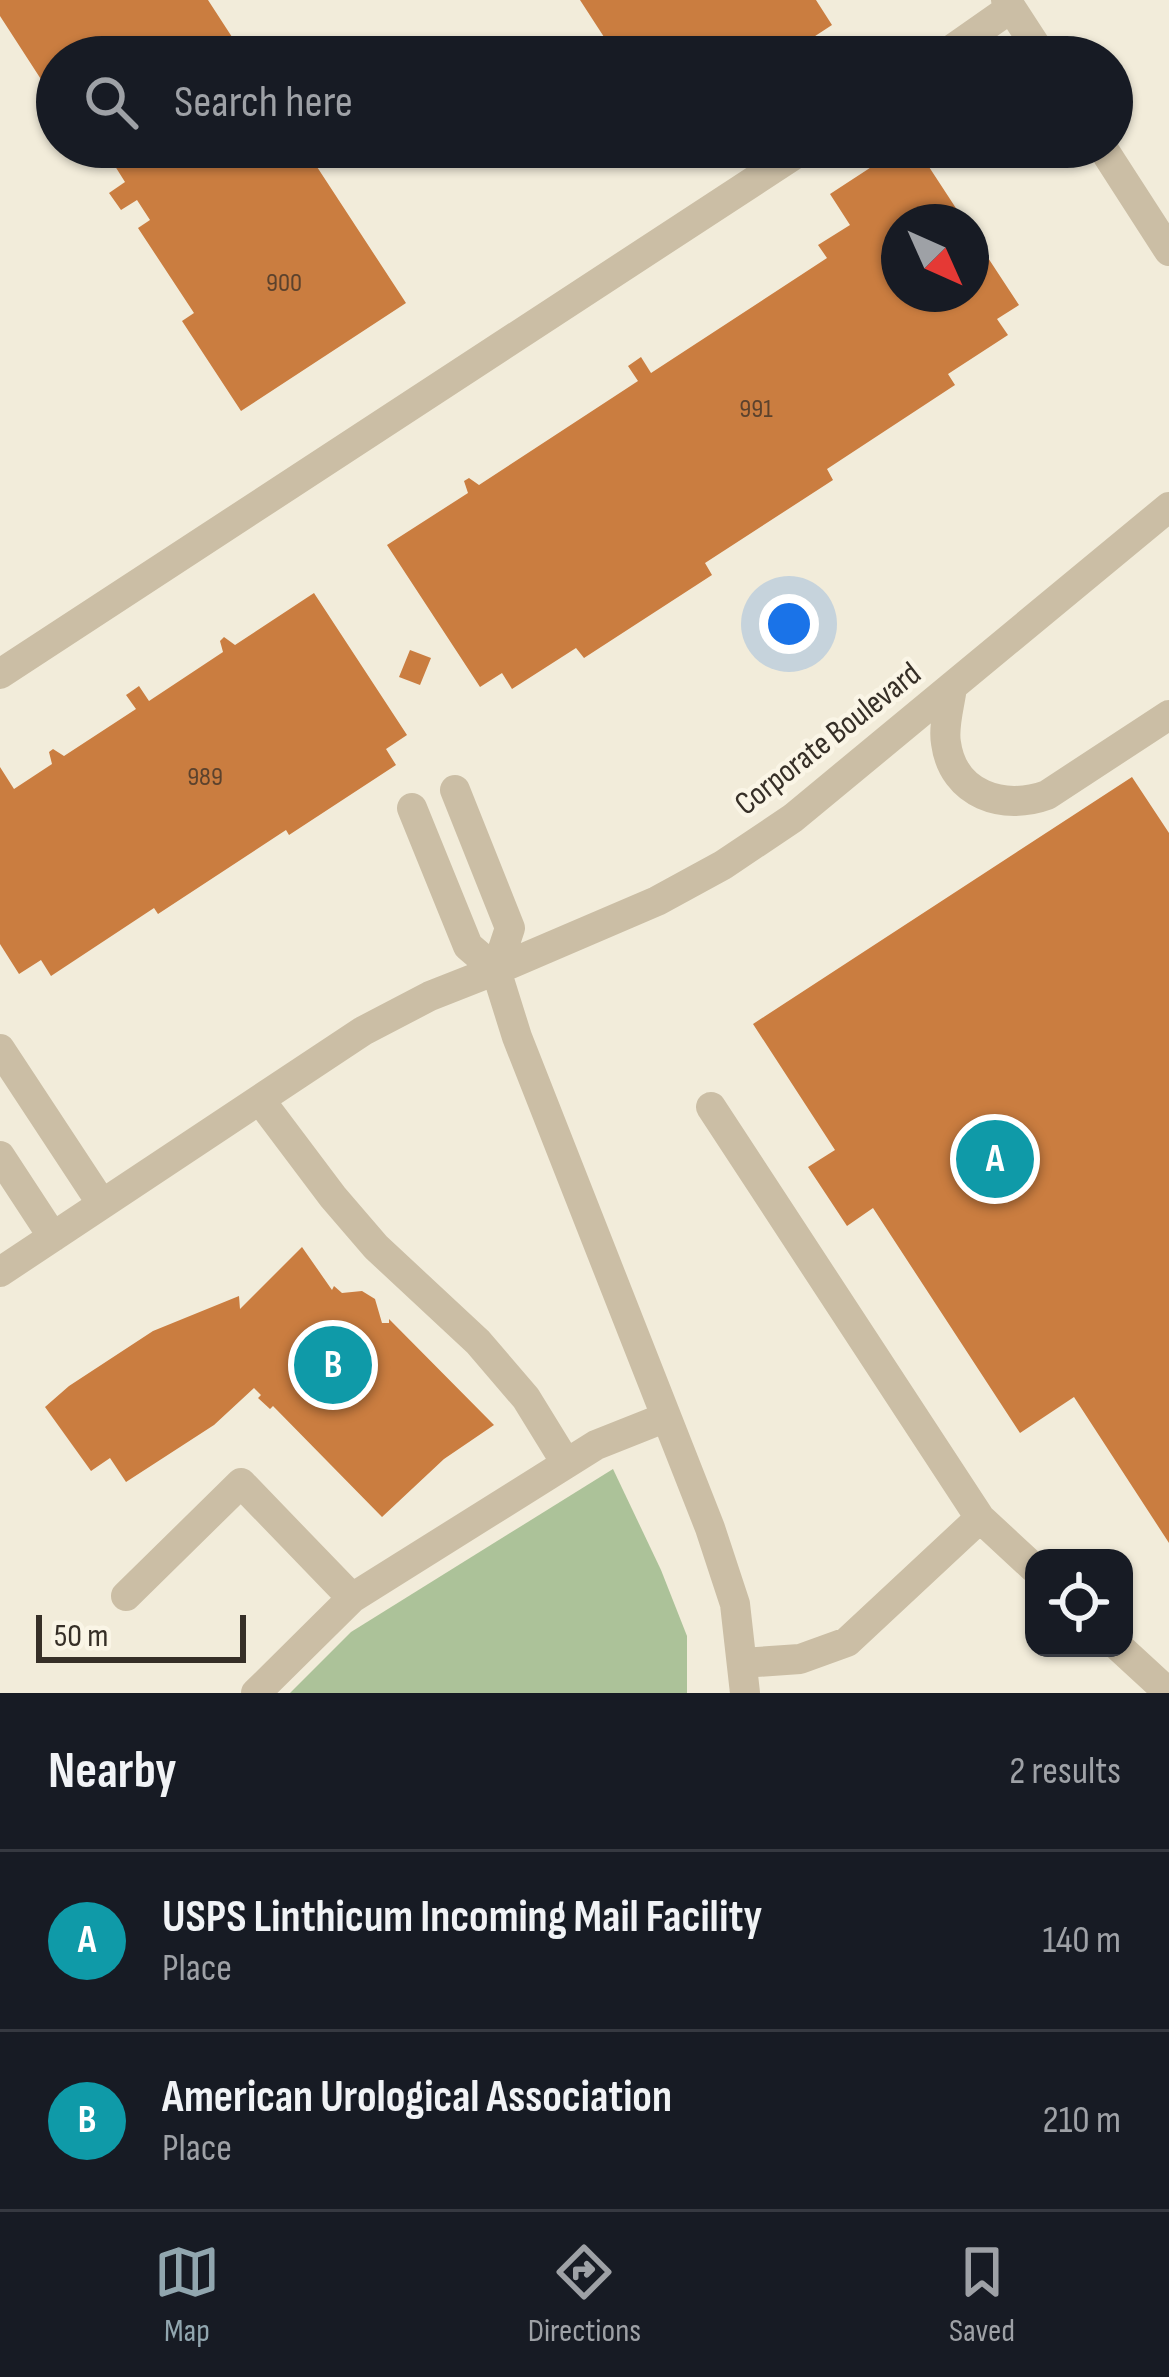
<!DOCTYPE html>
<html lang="en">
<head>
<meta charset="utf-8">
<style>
	body { margin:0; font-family:"Sofia Sans Condensed",sans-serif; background:#20242c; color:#f1f3f6 }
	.controls { position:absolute; right:36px; bottom:36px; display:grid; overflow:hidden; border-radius:24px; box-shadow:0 3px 9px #0004 }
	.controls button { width:108px; height:108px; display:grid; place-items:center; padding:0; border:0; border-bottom:3px solid #363941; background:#171b24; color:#f1f3f6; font:60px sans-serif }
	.compass { position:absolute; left:881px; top:204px; width:108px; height:108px; border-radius:50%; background:#171b24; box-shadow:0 3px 9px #0004; rotate:135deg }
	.scale { position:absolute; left:36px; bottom:30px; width:210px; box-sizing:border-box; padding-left:12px; border:6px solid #362f27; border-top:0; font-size:33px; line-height:42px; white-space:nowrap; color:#362f27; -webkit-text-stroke:9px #faf5e6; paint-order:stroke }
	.you { position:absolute; left:789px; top:624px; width:42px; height:42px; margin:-30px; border:9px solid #fff; border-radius:50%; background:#1a73e8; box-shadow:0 0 0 18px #1a73e833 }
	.badge { display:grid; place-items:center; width:78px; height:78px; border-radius:50%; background:#91a6af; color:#fff; font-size:39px; font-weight:700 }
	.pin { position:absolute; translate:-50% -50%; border:6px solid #fff; box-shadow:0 3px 12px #0006 }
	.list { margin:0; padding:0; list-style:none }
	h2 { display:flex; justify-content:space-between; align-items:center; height:156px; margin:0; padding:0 48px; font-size:51px }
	h2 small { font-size:39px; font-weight:400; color:#9ea1a6 }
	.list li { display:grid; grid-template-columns:78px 1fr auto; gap:36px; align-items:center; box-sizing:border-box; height:180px; padding:0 48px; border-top:3px solid #363941 }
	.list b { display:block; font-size:45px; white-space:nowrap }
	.list p { margin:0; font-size:39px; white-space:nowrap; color:#9ea1a6 }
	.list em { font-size:39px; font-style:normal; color:#9ea1a6 }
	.icon { flex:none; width:66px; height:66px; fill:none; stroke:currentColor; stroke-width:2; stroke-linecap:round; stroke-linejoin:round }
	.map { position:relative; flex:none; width:1169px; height:1693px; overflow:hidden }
	.search { position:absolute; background:#171b24; box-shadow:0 3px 9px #0004; left:36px; right:36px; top:36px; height:132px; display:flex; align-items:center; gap:30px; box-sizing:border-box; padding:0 42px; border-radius:66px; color:#9ea1a6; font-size:45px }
	.sheet { height:516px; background:#171b24 }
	nav { display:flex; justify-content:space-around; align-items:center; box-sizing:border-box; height:168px; border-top:3px solid #363941; background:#171b24; font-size:33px; color:#9ea1a6 }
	nav a { display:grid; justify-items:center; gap:6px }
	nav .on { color:#91a6af }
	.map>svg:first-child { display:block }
	.green { fill:#acc299 }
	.building { fill:#ca7d40 }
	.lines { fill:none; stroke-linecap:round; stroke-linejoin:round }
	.minor { stroke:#cbbea5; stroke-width:30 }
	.labels { text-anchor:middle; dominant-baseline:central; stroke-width:9; stroke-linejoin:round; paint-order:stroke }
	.number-label { font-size:27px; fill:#5b422d }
	.street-label { font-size:33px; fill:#362f27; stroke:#faf5e6 }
</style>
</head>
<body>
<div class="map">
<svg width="1169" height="1693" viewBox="0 0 1169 1693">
	<rect width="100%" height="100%" fill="#f2ecda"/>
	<path class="green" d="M613 1469 661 1570 687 1636V1693H290L351 1632Z"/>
	<path class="building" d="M0 0H208L245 57H57V104L0 16Z
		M580 0H816L832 25 783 57H617Z
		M103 147H304L406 303 241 411 182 321 194 313 138 228 150 220 137 200 121 210 109 193 125 182Z
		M902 147H916L965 222H899V294H971V232L1019 305 997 319 1008 335 948 374 955 385 827 469 833 480 705 563 712 575 584 658 576 648 512 689 502 673 480 687 387 545 468 493 464 481 469 478 479 485 638 381 628 366 641 357 651 373 827 258 818 245 850 225 830 194Z
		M314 593 407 735 386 749 396 765 289 835 286 830 158 914 154 908 51 976 41 960 19 974 0 944V767L14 789 52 764 49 752 53 749 64 756 136 709 126 695 129 693 139 686 149 701 223 652 220 641 224 637 235 645Z
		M410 650 431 658 420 685 399 677Z
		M1132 777 1169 833V1543L1074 1397 1020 1433 873 1208 847 1226 808 1167 835 1150 753 1024Z
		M302 1247 332 1290 334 1286 342 1293 362 1291 375 1299 382 1323H389V1319L494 1425 444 1459 382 1517 273 1406 270 1409 258 1398 261 1395 254 1388 214 1425 126 1482 110 1458 91 1471 45 1407 69 1386 153 1331 239 1296 240 1309Z"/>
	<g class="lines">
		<path class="minor" d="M1006 0 1043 57
			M941 57 1011 8
			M1102 147 1169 251
			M0 674 806 147
			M952 687C950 704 943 726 946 743 953 795 1004 811 1047 795L1169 715
			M455 790 510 928 496 970
			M412 808 468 946 496 970
			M496 970 657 901 723 865 793 818 1169 507
			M0 1049 102 1204
			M260 1100 333 1197 376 1247 478 1342 526 1398 566 1463
			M711 1107 980 1518 1034 1568
			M0 1156 53 1237
			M0 1272 363 1031 430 996 496 970 517 1037 710 1528 735 1604 745 1693
			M126 1596 241 1483 352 1598
			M1120 1648 1169 1693
			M742 1663 800 1659 847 1642 980 1518
			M256 1693 352 1598 596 1445 664 1418"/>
	</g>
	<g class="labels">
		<g class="number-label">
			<text x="284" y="283">900</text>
			<text x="756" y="409">991</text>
			<text x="205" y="777">989</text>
		</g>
		<g class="street-label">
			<text transform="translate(828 739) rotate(-38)">Corporate Boulevard</text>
		</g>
	</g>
</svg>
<div class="controls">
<button><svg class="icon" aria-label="locate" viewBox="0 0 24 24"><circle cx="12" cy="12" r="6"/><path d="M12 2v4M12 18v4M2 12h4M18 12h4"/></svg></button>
</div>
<svg class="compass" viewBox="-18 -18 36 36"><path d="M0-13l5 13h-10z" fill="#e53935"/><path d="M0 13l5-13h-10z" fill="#9ea1a6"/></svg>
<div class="scale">50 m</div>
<div class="you"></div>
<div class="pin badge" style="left:995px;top:1159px;background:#0f9aa8">A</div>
<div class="pin badge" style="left:333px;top:1365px;background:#0f9aa8">B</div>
<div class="search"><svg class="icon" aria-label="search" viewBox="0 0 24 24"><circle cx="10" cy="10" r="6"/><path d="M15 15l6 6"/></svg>Search here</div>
</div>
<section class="sheet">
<h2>Nearby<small>2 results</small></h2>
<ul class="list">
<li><span class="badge" style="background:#0f9aa8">A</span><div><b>USPS Linthicum Incoming Mail Facility</b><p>Place</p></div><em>140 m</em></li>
<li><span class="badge" style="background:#0f9aa8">B</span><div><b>American Urological Association</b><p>Place</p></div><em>210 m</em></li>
</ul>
</section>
<nav>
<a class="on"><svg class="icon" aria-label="map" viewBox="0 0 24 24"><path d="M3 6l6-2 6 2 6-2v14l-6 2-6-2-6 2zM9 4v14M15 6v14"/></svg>Map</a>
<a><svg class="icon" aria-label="directions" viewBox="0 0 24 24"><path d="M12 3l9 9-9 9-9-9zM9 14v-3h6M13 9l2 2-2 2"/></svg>Directions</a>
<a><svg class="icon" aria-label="saved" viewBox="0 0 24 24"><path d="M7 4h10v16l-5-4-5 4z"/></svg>Saved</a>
</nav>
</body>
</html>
